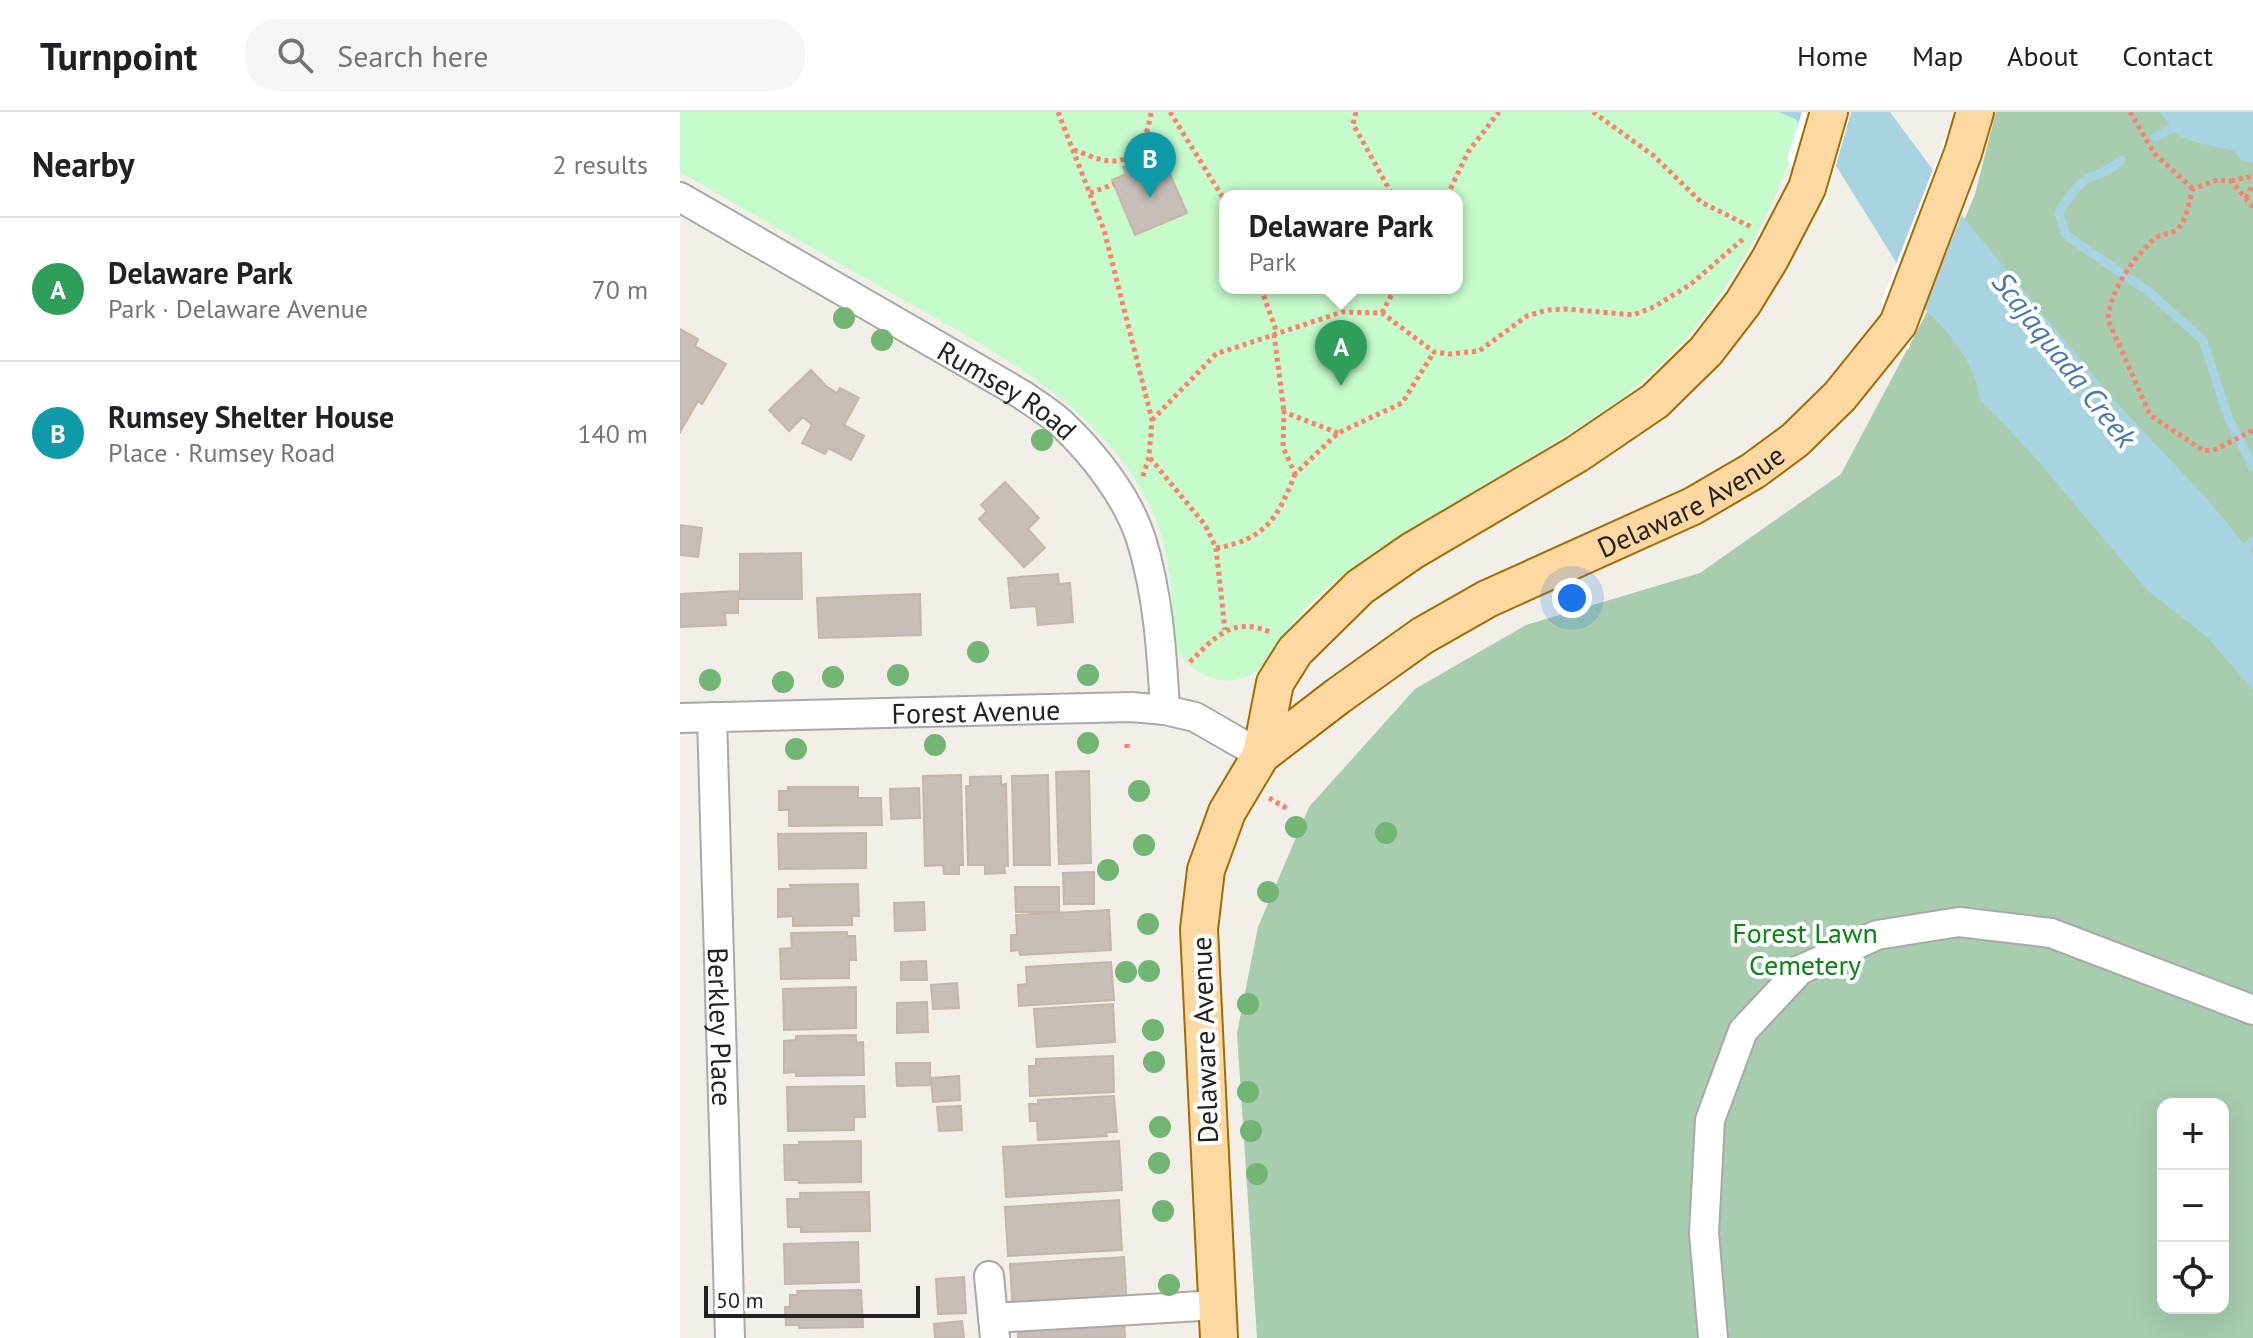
<!DOCTYPE html>
<html lang="en">
<head>
<meta charset="utf-8">
<style>
	body { margin:0; font-family:"PT Sans",sans-serif; background:#f6f6f6; color:#202124 }
	.controls { position:absolute; right:24px; bottom:24px; display:grid; overflow:hidden; border-radius:16px; box-shadow:0 8px 32px #0002 }
	.controls button { width:72px; height:72px; display:grid; place-items:center; padding:0; border:0; border-bottom:2px solid #e0e0e0; background:#fff; color:#202124; font:40px sans-serif }
	.scale { position:absolute; left:24px; bottom:20px; width:216px; box-sizing:border-box; padding-left:8px; border:4px solid #222; border-top:0; font-size:22px; line-height:28px; white-space:nowrap; color:#222; -webkit-text-stroke:6px #fff; paint-order:stroke }
	.you { position:absolute; left:892px; top:486px; width:28px; height:28px; margin:-20px; border:6px solid #fff; border-radius:50%; background:#1a73e8; box-shadow:0 0 0 12px #1a73e833 }
	.badge { display:grid; place-items:center; width:52px; height:52px; border-radius:50%; background:#0b8043; color:#fff; font-size:26px; font-weight:700 }
	.pin { position:absolute; translate:-50% -66px; filter:drop-shadow(0 2px 4px #0008) }
	.pin::after { content:''; position:absolute; top:42px; width:28px; height:24px; background:inherit; clip-path:polygon(0 0,100% 0,50% 100%) }
	.popup { position:absolute; left:539px; top:78px; width:244px; height:104px; box-sizing:border-box; display:grid; place-content:center; border-radius:16px; background:#fff; filter:drop-shadow(0 2px 6px #0005); font-size:26px; white-space:nowrap; color:#757577 }
	.popup b { font-size:30px; color:#202124 }
	.popup::after { content:''; position:absolute; left:50%; top:100%; margin-left:-16px; border:16px solid transparent; border-top-color:#fff }
	.list { margin:0; padding:0; list-style:none }
	h2 { display:flex; justify-content:space-between; align-items:center; height:104px; margin:0; padding:0 32px; font-size:34px }
	h2 small { font-size:26px; font-weight:400; color:#757577 }
	.list li { display:grid; grid-template-columns:52px 1fr auto; gap:24px; align-items:center; box-sizing:border-box; height:144px; padding:0 32px; border-top:2px solid #e0e0e0 }
	.list b { display:block; font-size:30px; white-space:nowrap }
	.list p { margin:0; font-size:26px; white-space:nowrap; color:#757577 }
	.list em { font-size:26px; font-style:normal; color:#757577 }
	.icon { flex:none; width:44px; height:44px; fill:none; stroke:currentColor; stroke-width:2; stroke-linecap:round; stroke-linejoin:round }
	.map { position:relative; flex:none; width:1573px; height:1226px; overflow:hidden }
	header { display:flex; align-items:center; gap:48px; box-sizing:border-box; height:112px; padding:0 40px; background:#fff; border-bottom:2px solid #e0e0e0 }
	header strong { font-size:38px }
	nav { display:flex; gap:44px; margin-inline-start:auto; font-size:28px }
	.search { width:560px; height:72px; background:#f6f6f6; display:flex; align-items:center; gap:20px; box-sizing:border-box; padding:0 28px; border-radius:32px; color:#757577; font-size:30px }
	main { display:flex }
	aside { flex:1; background:#fff }
	.map>svg:first-child { display:block }
	.cemetery { fill:#a8ccae; fill-rule:evenodd }
	.park { fill:#c6fbcb; fill-rule:evenodd }
	.water { fill:#a8d3e0 }
	.pier { fill:#fff }
	.lines { fill:none; stroke-linecap:round; stroke-linejoin:round }
	.stream { stroke:#a8d3e0; stroke-width:9 }
	.building { fill:#c7bfb7; stroke:#c4b6aa; stroke-width:2 }
	.minor-casing { stroke:#a9a9a9; stroke-width:32 }
	.major-casing { stroke:#9f6d00; stroke-width:40 }
	.path { stroke:#fe7f6d; stroke-width:5; stroke-dasharray:4 4; stroke-linecap:butt }
	.minor { stroke:#fff; stroke-width:28 }
	.major { stroke:#fed8a1; stroke-width:36 }
	.tree { fill:#72b574 }
	.labels { text-anchor:middle; dominant-baseline:central; stroke-width:8; stroke-linejoin:round; paint-order:stroke }
	.street-label { font-size:28px; fill:#222; stroke:#fff }
	.park-label { font-size:28px; fill:#098615; stroke:#fff }
	.water-label { font-size:30px; font-style:italic; fill:#4679ae; stroke:#fff }
</style>
</head>
<body>
<header>
<strong>Turnpoint</strong>
<div class="search"><svg class="icon" aria-label="search" viewBox="0 0 24 24"><circle cx="10" cy="10" r="6"/><path d="M15 15l6 6"/></svg>Search here</div>
<nav><a>Home</a><a>Map</a><a>About</a><a>Contact</a></nav>
</header>
<main>
<aside>
<h2>Nearby<small>2 results</small></h2>
<ul class="list">
<li><span class="badge" style="background:#2e9e5b">A</span><div><b>Delaware Park</b><p>Park · Delaware Avenue</p></div><em>70 m</em></li>
<li><span class="badge" style="background:#0f9aa8">B</span><div><b>Rumsey Shelter House</b><p>Place · Rumsey Road</p></div><em>140 m</em></li>
</ul>
</aside>
<div class="map">
<svg width="1573" height="1226" viewBox="0 0 1573 1226">
	<rect width="100%" height="100%" fill="#f2efe8"/>
	<path class="cemetery" d="M1316 0H1573V1226H577L557 921 578 815 629 695 735 577 846 513 1020 461 1161 362 1246 202 1295 82ZM1483 992H1543V1196H1483Z"/>
	<path class="park" d="M0 0H1127C1088 121 1028 228 921 301 870 334 817 365 765 397 730 417 695 437 663 463 644 477 625 495 611 514 597 531 589 554 568 564 540 578 503 558 494 530 492 483 491 437 470 394 417 287 305 235 206 178 137 139 69 100 0 60ZM545 84H777V176H545Z"/>
	<path class="water" d="M1099 0H1210L1250 54 1284 106 1433 287 1528 388 1573 443V578L1528 526 1467 478 1351 341 1299 286C1299 259 1268 217 1247 200L1158 57 1115 7Z
		M1480 0H1573V51L1561 48 1554 39 1518 31 1497 23Z"/>
	<path class="pier" d="M1122 0H1171L1143 99 1107 47Z
		M1268 19 1297 64 1228 238 1201 191Z"/>
	<g class="lines">
		<path class="stream" d="M1475 25 1493 16
			M1441 48C1432 57 1425 59 1413 64 1398 70 1387 87 1379 101L1386 123 1469 180 1523 228 1548 305 1573 355
			M1567 435 1573 429"/>
	</g>
	<path class="building" d="M466 46 469 52 483 46 507 101 455 123 432 68 446 62 443 55Z
		M0 217 18 227 15 234 46 252 22 292 18 289 0 320Z
		M131 258 146 274 157 281 160 276 179 286 164 313 184 324 171 348 148 336 145 342 122 331 132 313 123 305 109 319 89 298Z
		M325 370 359 406 348 417 365 436 344 455 299 407 307 399 301 393Z
		M0 413 22 416 18 445 0 443Z
		M121 441 122 487H60V442Z
		M378 462 379 472 390 471 393 510 358 513 356 494 331 496 328 466Z
		M58 479V501H45L46 513 0 515V482Z
		M240 482 241 523 139 526 137 486Z
		M409 659 411 751 379 752 376 660Z
		M281 663 283 753H279V762H264L263 753 245 754 243 664Z
		M368 663 370 753H334L332 664Z
		M321 664V673L326 672 328 754H324L325 761 305 762V753H288L286 674H290V665Z
		M108 675H178V686H201L202 713 109 714V698H99V679H108Z
		M239 676 240 706 211 707 210 677Z
		M186 721V756L99 757 98 722Z
		M414 760V792H384L383 761Z
		M178 772 179 804H172V813L113 814V804L98 805V777H111L110 773Z
		M335 775H379V800H336Z
		M244 790 245 818 215 819 214 791Z
		M429 798 431 838 340 843 339 838 331 839V823H337L336 803Z
		M167 820V824H175L176 848H169V866L101 867 100 837 112 836 111 821Z
		M246 849 247 868H221V850Z
		M431 850 434 888 339 894 338 873 347 872 346 855Z
		M277 871 279 896 253 897 251 873Z
		M176 875V916L104 918 103 877Z
		M247 890 248 920 217 921V891Z
		M433 892 435 930 357 935 354 897Z
		M176 923V931L183 930 184 963 116 964V960L104 961V929L116 928V924Z
		M433 944 434 980 350 984 349 954H356V947Z
		M216 951H250V973L217 974Z
		M279 964 280 988 253 990 251 966Z
		M184 974 185 1005H174V1018L108 1019 107 975Z
		M434 984 437 1020H426L427 1024 358 1028 357 1009H350L349 992H358V988Z
		M281 994 282 1018 259 1019 257 995Z
		M181 1029V1070L119 1071 118 1068H105L104 1033H119V1030Z
		M439 1029 442 1078 326 1085 323 1035Z
		M189 1080 190 1119 121 1120V1115H108L107 1087H120V1081Z
		M439 1088 442 1138 328 1144 325 1095Z
		M178 1130 179 1170 105 1172 104 1132Z
		M444 1145 447 1195 333 1202 330 1152Z
		M284 1165 286 1201 258 1202 256 1167Z
		M181 1178 183 1215 119 1216V1213H106L105 1195H110V1183H118L117 1179Z
		M444 1206 445 1226H338L337 1208Z
		M282 1209 284 1226H255L254 1212Z"/>
	<g class="lines">
		<defs>
			<g id="minor">
				<path id="s1" d="M0 85 341 282C354 291 369 300 381 311 413 341 447 384 461 427 478 481 482 541 485 598"/>
				<path id="s2" d="M32 605 50 1226"/>
				<path id="s3" d="M0 606 451 595 485 598 515 605 581 643"/>
				<path d="M309 1164 315 1226"/>
				<path d="M313 1206 538 1193"/>
				<path d="M1033 1226 1024 1121 1030 1008 1063 919 1120 858 1197 823 1279 810 1371 821 1573 898"/>
			</g>
			<g id="major">
				<path d="M581 643 595 571 615 539 680 475 732 439 897 342 975 289 1026 239 1063 191 1090 147 1127 76 1149 0"/>
				<path id="s4" d="M539 1226 519 817 526 758 547 700 581 643 658 584 742 524 807 487 1013 394 1073 359 1115 328 1160 284 1218 212 1283 41 1295 0"/>
			</g>
		</defs>
		<use href="#minor" class="minor-casing"/>
		<use href="#major" class="major-casing"/>
		<path class="path" d="M378 0 424 118 472 308 469 345 462 367
			M490 0 545 89
			M676 0 673 12 713 84
			M913 0 974 44 1021 90 1073 116
			M1450 0 1474 41 1513 77
			M394 38C406 42 420 49 431 49 459 50 468 22 471 0
			M1551 69 1573 64
			M410 81 434 72
			M767 84 788 40 819 0
			M1566 86 1573 72
			M1573 95 1551 69 1537 68 1513 77C1509 88 1507 104 1501 113 1494 124 1482 120 1474 127 1453 146 1429 181 1428 208L1470 303 1524 339 1537 337 1573 318
			M581 176 597 221
			M702 201 715 176
			M594 222 604 300
			M472 308 536 242 662 200 702 201 754 240 769 242 799 239 847 204 867 198 887 197 953 203 974 195 1011 172 1063 127
			M658 321 604 300 603 335 615 362 658 321 722 291 754 240
			M470 346 525 413 536 436 545 518
			M536 436C585 428 598 406 615 362
			M510 550C535 525 553 504 590 520
			M447 632V638
			M589 686 608 697"/>
		<use href="#minor" class="minor"/>
		<use href="#major" class="major"/>
	</g>
	<g class="tree">
		<circle cx="164" cy="206" r="11"/>
		<circle cx="202" cy="228" r="11"/>
		<circle cx="362" cy="328" r="11"/>
		<circle cx="298" cy="540" r="11"/>
		<circle cx="218" cy="563" r="11"/>
		<circle cx="408" cy="563" r="11"/>
		<circle cx="153" cy="565" r="11"/>
		<circle cx="30" cy="568" r="11"/>
		<circle cx="103" cy="570" r="11"/>
		<circle cx="408" cy="631" r="11"/>
		<circle cx="255" cy="633" r="11"/>
		<circle cx="116" cy="637" r="11"/>
		<circle cx="459" cy="679" r="11"/>
		<circle cx="616" cy="715" r="11"/>
		<circle cx="706" cy="721" r="11"/>
		<circle cx="464" cy="733" r="11"/>
		<circle cx="428" cy="758" r="11"/>
		<circle cx="588" cy="780" r="11"/>
		<circle cx="468" cy="812" r="11"/>
		<circle cx="469" cy="859" r="11"/>
		<circle cx="446" cy="860" r="11"/>
		<circle cx="568" cy="892" r="11"/>
		<circle cx="473" cy="918" r="11"/>
		<circle cx="474" cy="950" r="11"/>
		<circle cx="568" cy="980" r="11"/>
		<circle cx="480" cy="1015" r="11"/>
		<circle cx="571" cy="1019" r="11"/>
		<circle cx="479" cy="1051" r="11"/>
		<circle cx="577" cy="1062" r="11"/>
		<circle cx="483" cy="1099" r="11"/>
		<circle cx="489" cy="1173" r="11"/>
	</g>
	<g class="labels">
		<g class="street-label">
			<text stroke="none"><textPath href="#s1" startOffset="380">Rumsey Road</textPath></text>
			<text stroke="none"><textPath href="#s4" startOffset="1098">Delaware Avenue</textPath></text>
			<text stroke="none"><textPath href="#s3" startOffset="296">Forest Avenue</textPath></text>
			<text stroke="none"><textPath href="#s2" startOffset="310">Berkley Place</textPath></text>
			<text transform="translate(524 928) rotate(-92)">Delaware Avenue</text>
		</g>
		<g class="park-label">
			<text x="1125" y="820">Forest Lawn<tspan x="1125" dy="32">Cemetery</tspan></text>
		</g>
		<g class="water-label">
			<text transform="translate(1385 247) rotate(52)">Scajaquada Creek</text>
		</g>
	</g>
</svg>
<div class="controls">
<button>+</button>
<button>−</button>
<button><svg class="icon" aria-label="locate" viewBox="0 0 24 24"><circle cx="12" cy="12" r="6"/><path d="M12 2v4M12 18v4M2 12h4M18 12h4"/></svg></button>
</div>
<div class="scale">50 m</div>
<div class="you"></div>
<div class="pin badge" style="left:661px;top:274px;background:#2e9e5b">A</div>
<div class="popup"><b>Delaware Park</b>Park</div>
<div class="pin badge" style="left:470px;top:86px;background:#0f9aa8">B</div>
</div>
</main>
</body>
</html>
